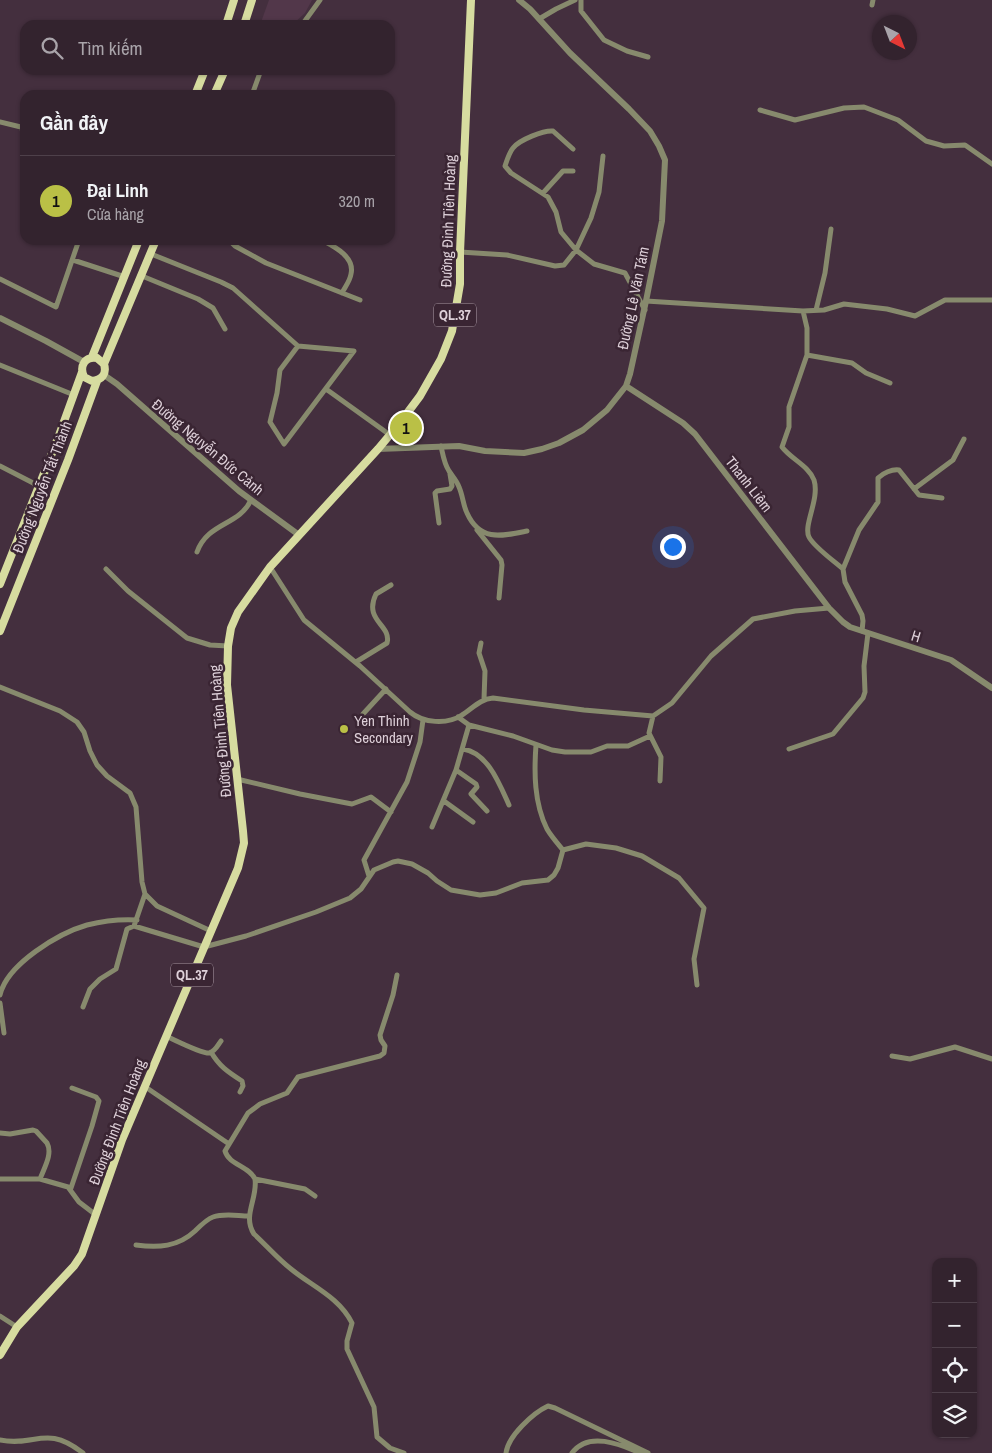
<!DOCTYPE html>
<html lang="vi">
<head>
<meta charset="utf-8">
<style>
	body { margin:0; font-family:"Archivo Narrow",sans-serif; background:#3b2b36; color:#f1f3f6 }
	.controls { position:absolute; right:15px; bottom:15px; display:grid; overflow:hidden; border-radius:10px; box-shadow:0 1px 4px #0004 }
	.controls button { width:45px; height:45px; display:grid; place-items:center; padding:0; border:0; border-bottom:1px solid #4e404a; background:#33232e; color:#f1f3f6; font:25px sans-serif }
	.compass { position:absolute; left:872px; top:15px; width:45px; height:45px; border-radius:50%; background:#33232e; box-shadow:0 1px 4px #0004; rotate:138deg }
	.you { position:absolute; left:672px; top:546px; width:18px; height:18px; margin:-12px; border:4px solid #fff; border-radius:50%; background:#1a73e8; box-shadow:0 0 0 8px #1a73e833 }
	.badge { display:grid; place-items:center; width:32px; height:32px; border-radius:50%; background:#bac046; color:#111; font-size:16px; font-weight:700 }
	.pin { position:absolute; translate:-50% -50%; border:2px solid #fff; box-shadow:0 1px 5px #0006 }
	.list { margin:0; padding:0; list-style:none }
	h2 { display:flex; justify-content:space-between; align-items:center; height:65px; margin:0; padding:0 20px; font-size:21px }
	h2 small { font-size:16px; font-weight:400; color:#a9a4aa }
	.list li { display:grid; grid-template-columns:32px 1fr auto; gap:15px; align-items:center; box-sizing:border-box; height:90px; padding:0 20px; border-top:1px solid #4e404a }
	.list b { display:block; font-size:19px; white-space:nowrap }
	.list p { margin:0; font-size:16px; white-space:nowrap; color:#a9a4aa }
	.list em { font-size:16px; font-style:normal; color:#a9a4aa }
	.icon { flex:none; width:28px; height:28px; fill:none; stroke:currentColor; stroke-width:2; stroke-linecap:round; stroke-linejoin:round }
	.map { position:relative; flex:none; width:992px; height:1453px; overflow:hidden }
	.search { position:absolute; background:#33232e; box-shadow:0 1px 4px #0004; left:20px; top:20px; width:375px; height:55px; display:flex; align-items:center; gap:12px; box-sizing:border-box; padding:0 18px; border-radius:15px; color:#a9a4aa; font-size:19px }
	.panel { position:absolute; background:#33232e; box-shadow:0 1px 4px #0004; left:20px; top:90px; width:375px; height:155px; border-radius:15px }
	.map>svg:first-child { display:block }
	.built { fill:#52374a }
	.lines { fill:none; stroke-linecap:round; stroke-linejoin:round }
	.minor { stroke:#878a6d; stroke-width:5 }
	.tertiary { stroke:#878a6d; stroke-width:6 }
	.primary { stroke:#d7dca0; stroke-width:8 }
	.poi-dot { fill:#bac046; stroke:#3a2533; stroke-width:2 }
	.labels { text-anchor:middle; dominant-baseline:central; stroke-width:5; stroke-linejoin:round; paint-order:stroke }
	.shield { fill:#3a2533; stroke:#ad9da7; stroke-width:1 }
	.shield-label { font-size:14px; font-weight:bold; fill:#ded0d9 }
	.street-label { font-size:15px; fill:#ded0d9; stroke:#3a2533 }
	.poi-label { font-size:15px; fill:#ded0d9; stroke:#3a2533; text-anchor:start }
</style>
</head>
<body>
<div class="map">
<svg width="992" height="1453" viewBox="0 0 992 1453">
	<rect width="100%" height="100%" fill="#442f3e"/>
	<path class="built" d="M269 0H312L305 13 292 25H260Z"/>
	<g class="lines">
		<path class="minor" d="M581 0V11L604 40 627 51 648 57
			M872 5 873 0
			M539 19 556 9 575 0
			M302 25 320 0
			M252 95 261 70
			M760 110 795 120 844 108 864 107 898 120 926 141 944 146 965 145 992 164
			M0 122 25 128
			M22 127 25 155
			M573 149 553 131C544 130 519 140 513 148 509 153 507 160 505 166L511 173 548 197 556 212 561 232 576 250 594 264 625 273 645 310
			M543 193 563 171H573
			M231 240V242L235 246 266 263 360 300
			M322 240C335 247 355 257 351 274 350 281 345 287 342 293
			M460 252 507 255 555 266 564 265 576 250 591 218 599 192 603 156
			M151 254 221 282 233 288 298 346 354 351 284 444 270 422 277 393 280 370 298 346
			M73 260 125 277
			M142 276 198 299 213 308 225 329
			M0 279 56 307 79 240
			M646 301 803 311 824 310 844 304 887 309 915 316 945 300H992
			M816 310 825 273 831 229
			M803 311 807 328V355L789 407V427L782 447C791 459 809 466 814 480 820 499 803 525 809 537 814 547 834 561 843 569
			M807 355 852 363 866 373 890 383
			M0 365 74 395
			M326 389 390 435
			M441 446C443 455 444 463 449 471 453 477 457 481 459 487 463 496 463 505 467 513 480 542 502 536 527 531
			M0 466 39 486
			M914 489 953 460 964 439
			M439 523 435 493 437 491 450 489 452 486 450 474
			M477 530 501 560 502 565 499 598
			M197 552C208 522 239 526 251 500
			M270 567 304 620 360 666 410 712C423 723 447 725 462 715 472 709 480 699 493 698L584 710 653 716 672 703 711 656 753 619 795 611 829 608
			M106 569 128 591 187 638 210 645 228 646
			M862 631 863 621 862 615 845 582 843 569 859 530 878 502V478C883 473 892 469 899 470L919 495 942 498
			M481 643 479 653 485 671 484 699
			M356 662 387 643C392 625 363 621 376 594L391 585
			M0 687 60 711 77 722 84 732 90 751 97 765 107 776 130 793 136 807 142 882 145 894 157 906 211 931
			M363 714 386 689
			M653 716 649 733 661 757 660 781
			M458 717 469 725 513 736 552 750 565 752H591L607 746H628L650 736
			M536 745C534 772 534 803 547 829 551 836 558 844 563 850
			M463 749C488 753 499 783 509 805
			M789 749 833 734 863 698 865 692 864 666 868 633
			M456 770 476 784 477 787 471 794 487 811
			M237 779 300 794 352 804 371 797 391 812
			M444 801 473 822
			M432 827 456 770 469 725
			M369 876 364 860 407 782 420 742 423 720
			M134 926 204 947 246 936 316 912 350 898 361 889 374 870 393 862 398 861 412 864 428 873 437 881 451 890 480 895 496 893 522 883 548 880 554 875 558 868 563 850 586 844 616 848 642 856 679 878 704 908 694 959 697 985
			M397 975 393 995 380 1035 381 1040 385 1046 384 1053 380 1056 298 1077 287 1093 260 1104 248 1113 225 1151C229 1165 249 1166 255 1179 258 1198 242 1216 254 1234 266 1245 278 1259 291 1269 313 1287 339 1297 352 1323L347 1341V1349L374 1407 377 1437 390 1448 404 1453
			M0 995C7 964 59 933 87 925 103 921 120 919 137 920
			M0 1003 4 1033
			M83 1007 90 989 100 979 116 969 127 929 134 926 145 894
			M166 1036C175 1040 200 1053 209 1053 215 1052 218 1045 221 1041
			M211 1052C219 1066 228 1072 242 1081L243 1086 240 1092
			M892 1056 910 1059 955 1047 992 1059
			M144 1086 229 1144
			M0 1133 10 1134 33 1130 36 1131 47 1143C53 1154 44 1168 40 1179
			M0 1179H40L68 1187 79 1202 96 1215
			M255 1179 305 1189 315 1196
			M71 1188 92 1126 99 1101 96 1097 72 1088
			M136 1245C158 1248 178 1247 195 1231 200 1226 207 1219 213 1217 224 1213 238 1216 249 1216
			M0 1316 17 1327
			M0 1440C37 1447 45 1424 83 1453
			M506 1453C508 1436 533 1413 548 1406L555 1408 648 1453
			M572 1453C588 1431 620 1444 640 1453"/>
		<path class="tertiary" d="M0 318 46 341 84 362
			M104 375 117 384 239 491 299 535
			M626 386 683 423 695 434 829 608 843 622 850 627 951 660 992 688
			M378 449 459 446 485 451 524 453 542 449 559 443 583 430 607 410 626 386 630 374 646 301 662 221 665 160 659 146 650 131 629 109 570 53 530 9 519 0"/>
		<path class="primary" d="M226 25 234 0
			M244 25 252 0
			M195 95 205 70
			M214 95 225 70
			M92 357 139 240
			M104 364 97 358C85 356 79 366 84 377L92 381C102 380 107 374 104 364L156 240
			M0 584 58 438 82 372
			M0 631 68 460 97 381
			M0 1355 17 1327 74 1266 82 1254 122 1140 238 868 244 843 243 831 227 685 228 646 231 628 238 612 270 567 378 449 399 424 420 396 441 359 452 331 460 284V252L471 0"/>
	</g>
	<circle class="poi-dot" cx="344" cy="729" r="5"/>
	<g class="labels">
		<g class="shield">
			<rect x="434" y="303.5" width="42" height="23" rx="4"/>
			<rect x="171" y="963.5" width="42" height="23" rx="4"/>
		</g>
		<g class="shield-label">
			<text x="455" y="315">QL.37</text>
			<text x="192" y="975">QL.37</text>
		</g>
		<g class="street-label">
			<text transform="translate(448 221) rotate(-88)">Đường Đinh Tiên Hoàng</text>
			<text transform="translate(633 298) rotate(-78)">Đường Lê Văn Tám</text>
			<text transform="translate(208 447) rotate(40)">Đường Nguyễn Đức Cảnh</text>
			<text transform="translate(749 484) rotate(52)">Thanh Liêm</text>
			<text transform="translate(42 487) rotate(-69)">Đường Nguyễn Tất Thành</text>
			<text transform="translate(916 636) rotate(17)">H</text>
			<text transform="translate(220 731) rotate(-95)">Đường Đinh Tiên Hoàng</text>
			<text transform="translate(117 1122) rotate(-69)">Đường Đinh Tiên Hoàng</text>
		</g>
		<g class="poi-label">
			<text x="354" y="720">Yen Thinh<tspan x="354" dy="17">Secondary</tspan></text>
		</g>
	</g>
</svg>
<div class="controls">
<button>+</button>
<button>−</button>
<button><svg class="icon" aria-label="locate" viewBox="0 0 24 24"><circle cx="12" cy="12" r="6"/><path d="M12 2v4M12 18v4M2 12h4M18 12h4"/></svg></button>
<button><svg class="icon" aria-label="layers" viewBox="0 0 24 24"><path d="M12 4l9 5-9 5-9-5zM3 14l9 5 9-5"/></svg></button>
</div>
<svg class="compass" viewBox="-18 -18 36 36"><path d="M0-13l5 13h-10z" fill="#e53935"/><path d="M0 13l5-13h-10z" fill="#a9a4aa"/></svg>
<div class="you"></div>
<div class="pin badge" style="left:406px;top:428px">1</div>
<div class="search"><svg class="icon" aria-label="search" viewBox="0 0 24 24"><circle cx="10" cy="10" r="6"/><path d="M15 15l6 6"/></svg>Tìm kiếm</div>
<section class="panel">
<h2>Gần đây<small></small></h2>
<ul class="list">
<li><span class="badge">1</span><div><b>Đại Linh</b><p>Cửa hàng</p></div><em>320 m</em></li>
</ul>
</section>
</div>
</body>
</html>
